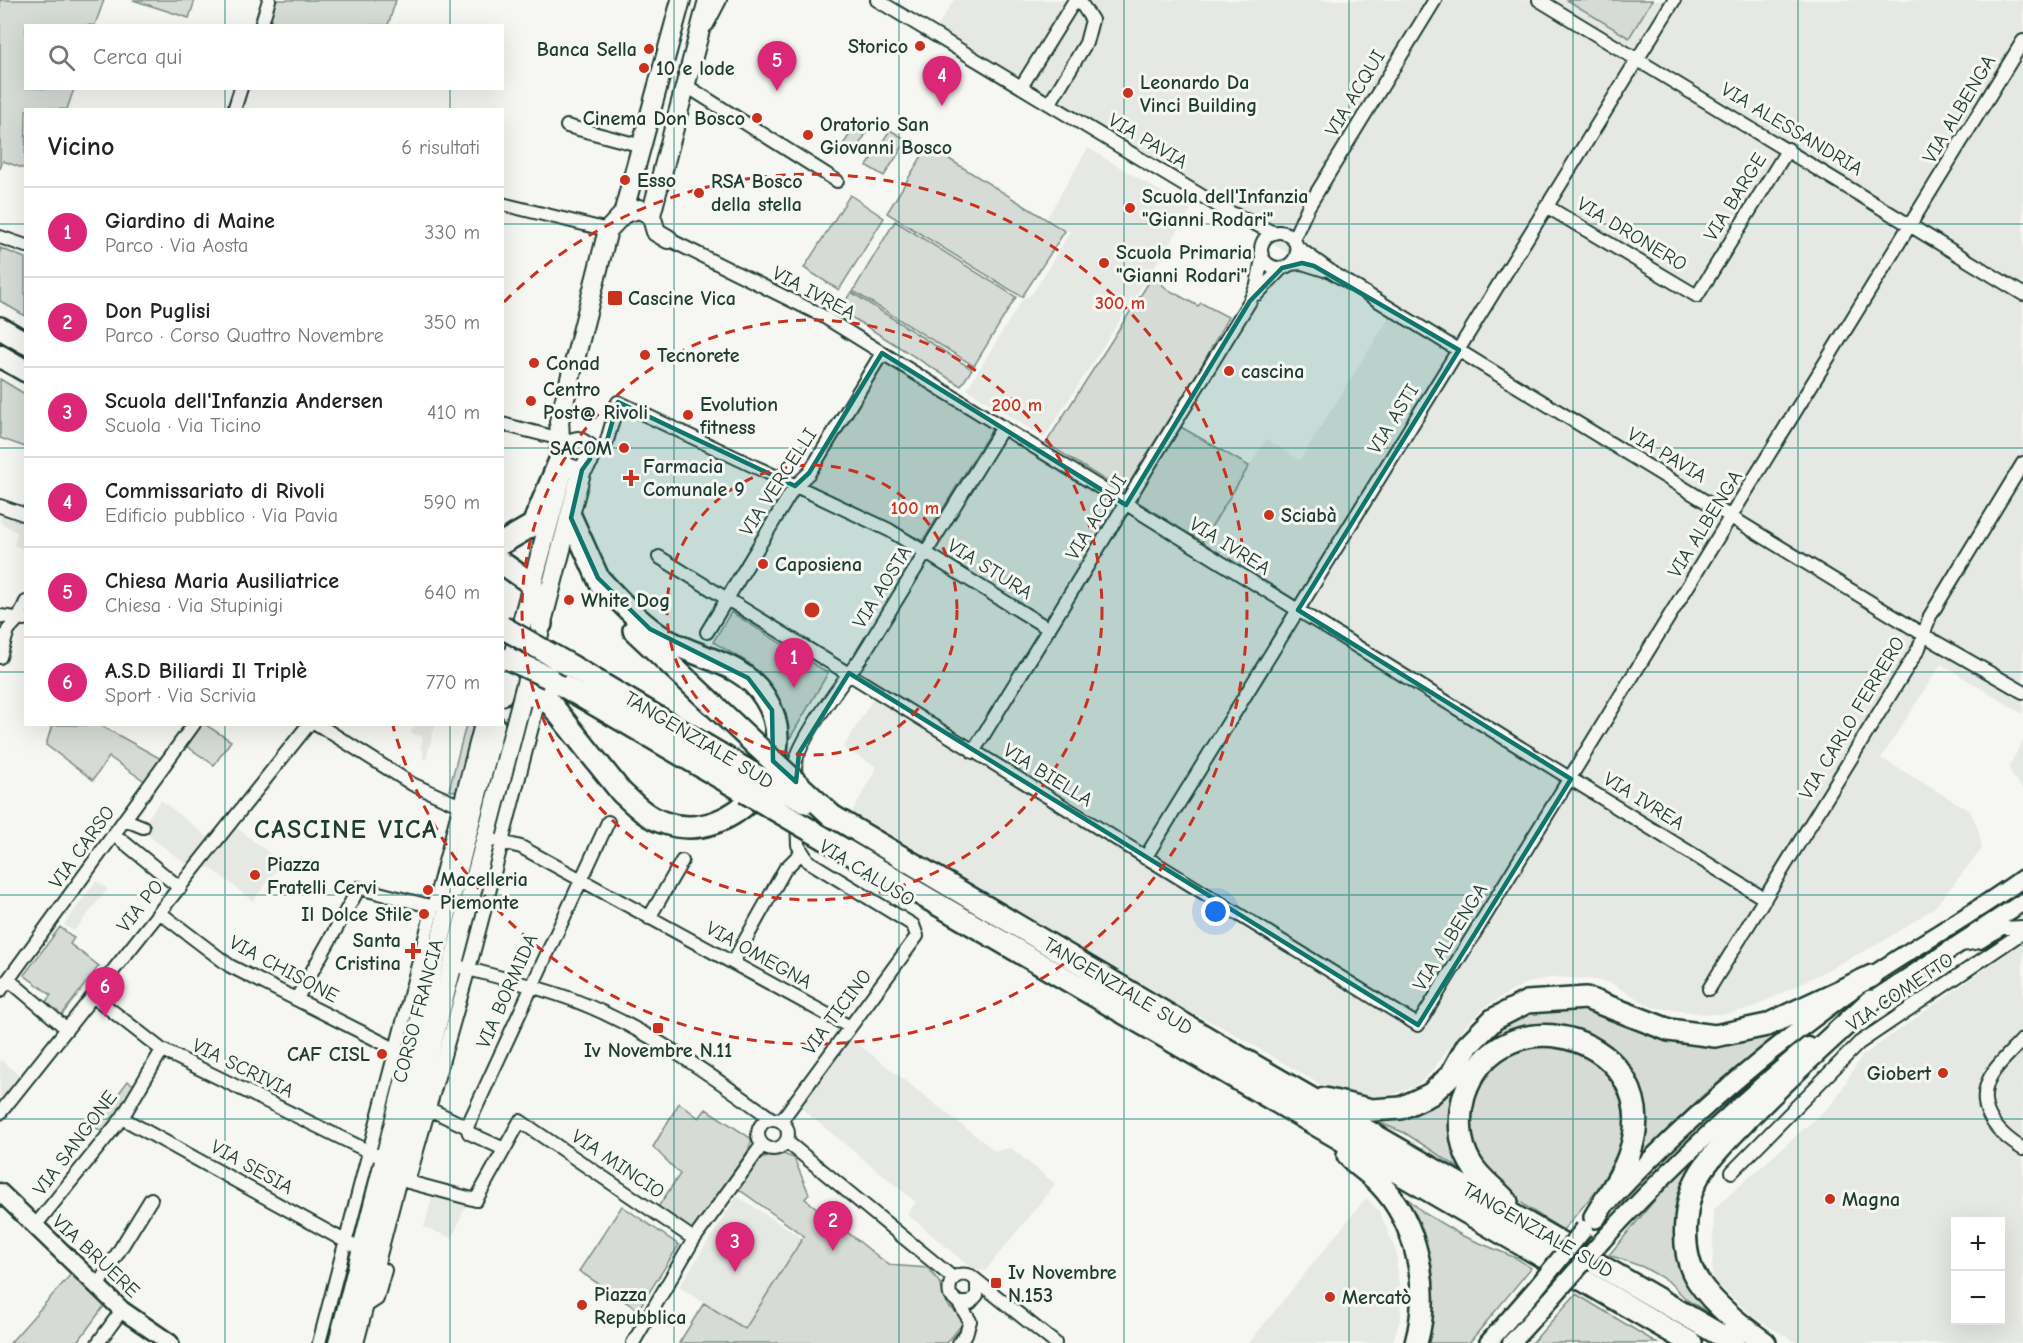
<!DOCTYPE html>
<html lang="it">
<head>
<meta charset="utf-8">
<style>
	body { margin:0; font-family:"Comic Neue",sans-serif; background:#f6f6f6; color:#222 }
	.controls { position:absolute; right:18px; bottom:18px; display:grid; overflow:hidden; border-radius:0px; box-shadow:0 6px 24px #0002 }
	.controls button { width:54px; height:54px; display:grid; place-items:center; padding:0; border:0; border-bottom:2px solid #e0e0e0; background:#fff; color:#222; font:30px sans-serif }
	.you { position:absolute; left:1216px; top:912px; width:21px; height:21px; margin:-15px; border:4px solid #fff; border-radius:50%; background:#1a73e8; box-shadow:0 0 0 9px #1a73e833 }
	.badge { display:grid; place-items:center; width:39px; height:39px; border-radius:50%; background:#db2777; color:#fff; font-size:20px; font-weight:700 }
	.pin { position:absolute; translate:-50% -50px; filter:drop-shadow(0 2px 3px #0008) }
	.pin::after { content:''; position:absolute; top:32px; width:21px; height:18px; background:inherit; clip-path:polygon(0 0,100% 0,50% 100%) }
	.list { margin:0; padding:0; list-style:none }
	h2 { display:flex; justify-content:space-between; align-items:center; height:78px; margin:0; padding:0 24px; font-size:26px }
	h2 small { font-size:20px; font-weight:400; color:#767676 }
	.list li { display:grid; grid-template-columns:39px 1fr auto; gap:18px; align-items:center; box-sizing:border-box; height:90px; padding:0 24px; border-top:2px solid #e0e0e0 }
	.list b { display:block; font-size:22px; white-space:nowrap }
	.list p { margin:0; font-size:20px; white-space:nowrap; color:#767676 }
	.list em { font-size:20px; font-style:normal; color:#767676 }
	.icon { flex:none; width:33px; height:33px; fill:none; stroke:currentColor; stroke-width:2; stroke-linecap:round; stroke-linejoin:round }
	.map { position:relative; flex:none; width:2023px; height:1343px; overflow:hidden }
	.search { position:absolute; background:#fff; box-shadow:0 6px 24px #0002; left:24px; top:24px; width:480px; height:66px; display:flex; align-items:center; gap:15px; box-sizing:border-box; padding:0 21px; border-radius:0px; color:#767676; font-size:22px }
	.panel { position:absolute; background:#fff; box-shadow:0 6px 24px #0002; left:24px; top:108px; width:480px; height:618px; border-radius:0px }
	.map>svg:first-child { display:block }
	.built { fill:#e6e8e4; fill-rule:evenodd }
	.green { fill:#d6dbd6; stroke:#7a8c85; stroke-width:1.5 }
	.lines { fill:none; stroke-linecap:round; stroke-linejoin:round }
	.street-casing { stroke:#1f3d34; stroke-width:16 }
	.secondary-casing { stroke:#1f3d34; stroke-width:21 }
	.primary-casing { stroke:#1f3d34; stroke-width:22 }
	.highway-casing { stroke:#1f3d34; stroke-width:26 }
	.street { stroke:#f6f6f2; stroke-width:12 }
	.secondary { stroke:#f6f6f2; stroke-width:16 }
	.primary { stroke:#f6f6f2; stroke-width:18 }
	.highway { stroke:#f6f6f2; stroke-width:21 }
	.secondary-bridge-casing { stroke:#1f3d34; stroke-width:21; stroke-linecap:butt }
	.highway-bridge-casing { stroke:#1f3d34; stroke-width:26; stroke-linecap:butt }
	.secondary-bridge { stroke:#f6f6f2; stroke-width:16 }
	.highway-bridge { stroke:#f6f6f2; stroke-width:21 }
	.marked { fill:#0f766e; fill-opacity:0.2; stroke:#0f766e; stroke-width:4.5; stroke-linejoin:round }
	.grid { fill:none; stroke:#0f766e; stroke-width:1.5; stroke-opacity:0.55 }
	.ring { fill:none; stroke:#c8321e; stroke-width:3; stroke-dasharray:10 8 }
	.poi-dot { fill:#c8321e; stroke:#f6f6f2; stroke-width:2 }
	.labels { text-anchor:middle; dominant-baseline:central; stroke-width:6; stroke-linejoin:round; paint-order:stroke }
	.poi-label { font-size:20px; font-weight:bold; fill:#1f3d34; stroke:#f6f6f2; text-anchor:start }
	.street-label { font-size:20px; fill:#1f3d34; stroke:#f6f6f2 }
	.district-label { font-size:26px; font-weight:bold; letter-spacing:1.5px; fill:#1f3d34; stroke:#f6f6f2 }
	.centre { fill:#c8321e; stroke:#f6f6f2; stroke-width:3 }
	.ring-label { font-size:18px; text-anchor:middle; font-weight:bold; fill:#c8321e; stroke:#f6f6f2; stroke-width:6; stroke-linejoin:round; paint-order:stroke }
</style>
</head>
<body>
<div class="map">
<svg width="2023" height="1343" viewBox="0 0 2023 1343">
	<rect width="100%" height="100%" fill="#f6f6f2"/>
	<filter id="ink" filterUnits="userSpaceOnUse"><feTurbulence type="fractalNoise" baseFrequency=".0167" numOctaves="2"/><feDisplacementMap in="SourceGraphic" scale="12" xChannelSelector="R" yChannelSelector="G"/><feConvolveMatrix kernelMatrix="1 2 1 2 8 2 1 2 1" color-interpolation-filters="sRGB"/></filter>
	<g filter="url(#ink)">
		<path class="built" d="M954 0H2023V714L1941 664 1881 758 1970 811 1978 828 1982 849 1934 908 1882 942 1784 992 1752 1008 1726 1014H1704L1652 1007 1611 983 1590 979 1553 977 1524 984 1486 1006 1468 1023 1431 1072 1418 1085 1385 1097 1356 1096 1337 1094 1222 1027 1171 1003 1022 919 952 877 917 850 852 812 877 767 843 748 876 694 851 677 1005 429 1200 545 1266 439 1300 460 1390 316 933 34Z
			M1088 148 1191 210 1044 438 967 389 1022 300 1033 293 1070 232 1047 218Z
			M0 512 25 522V550L14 545 18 533 0 522Z
			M415 725H435L426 760 423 759V750L420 749 423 737 410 733Z
			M2023 740V789L2013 777 2009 767Z
			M161 800 209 838 216 829 233 825 282 863 253 901 211 868 190 867 140 829Z
			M96 881 108 889 74 931 64 925Z
			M2023 942V1343H1797L1755 1318 1712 1280 1714 1209 1834 1102 1862 1056ZM1956 1222H2000V1320H1956Z
			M853 1040 995 1151 1011 1148 1055 1184 985 1271 970 1267 907 1214 916 1202 797 1105 841 1046Z
			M0 1059 22 1077 0 1104Z
			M433 1194 467 1202 452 1238 424 1227Z
			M737 1196 802 1238 745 1329 679 1287Z
			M1366 1198 1379 1211 1396 1251 1401 1317 1392 1343H1249Z"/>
		<path class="green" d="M0 0H104L95 25 26 26V88L74 89 67 109 26 110 25 169 3 161 0 169Z
			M133 0H195L189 18Z
			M273 0H396L388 25 264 26Z
			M1567 0H1652L1629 38Z
			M856 125 867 132 854 153 842 146Z
			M890 130 907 140 884 176 867 166Z
			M928 146 1065 231 1022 297 887 213Z
			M850 195 884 218 839 290 804 268Z
			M895 221 1016 297 974 366 853 291Z
			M0 248 25 258V316L0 301Z
			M1153 276 1167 289 1198 306 1201 303 1228 317 1202 365 1125 490 1122 491 1046 443Z
			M851 292 972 369 961 386 840 310Z
			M884 362 992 429 923 541 808 484Z
			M0 379 25 394V447L0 438Z
			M1181 427 1249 466 1202 542 1138 502 1137 498Z
			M731 612 828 673 789 740 779 702 749 663 713 642Z
			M52 725H100L163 760 146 782 109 757 93 780 46 745Z
			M199 725H206L231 741 214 765 185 745Z
			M466 725H476L458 792 449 790Z
			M60 927 74 938 70 944 99 966 58 1020 42 1008 51 995 24 975Z
			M1592 1007 1645 1029 1791 1023 1702 1096 1626 1171 1628 1076 1531 1031 1464 1083 1471 1176 1405 1133 1373 1120 1466 1063 1493 1031 1530 1011Z
			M1560 1045C1571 1049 1586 1052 1595 1059 1601 1063 1605 1071 1610 1077 1654 1131 1598 1189 1563 1230 1532 1211 1515 1201 1491 1174 1487 1170 1481 1165 1478 1160 1456 1120 1477 1060 1524 1047 1535 1044 1549 1046 1560 1045Z
			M128 1081 137 1087 102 1132 94 1126Z
			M679 1103 699 1118 706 1109 752 1139 748 1151 691 1232 658 1207 680 1174 653 1147Z
			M1708 1141 1716 1142 1681 1237 1729 1325 1687 1300 1668 1281 1643 1267 1609 1255 1683 1166Z
			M783 1154 794 1158 809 1194 805 1199 889 1265 928 1268 940 1283 947 1305 960 1315 963 1323 947 1343H679L704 1303 745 1329 804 1236 737 1188 760 1159Z
			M1389 1182 1424 1213 1463 1236 1516 1258 1531 1268 1469 1343H1420L1427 1305Z
			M622 1206 679 1245 638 1310 579 1271Z
			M72 1273 104 1306 77 1343H10Z
			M1576 1294 1657 1343H1532Z"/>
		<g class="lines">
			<defs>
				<path id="street" d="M877 0 1225 210 1274 233
					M1539 0 2023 294
					M707 25 720 0
					M261 26 269 0
					M685 85 837 181
					M1021 87 1075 0
					M1050 103 1086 43 1092 20 1079 0
					M234 110 241 88
					M567 126 642 146
					M502 204 608 230
					M1546 206 1697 296 1788 149
					M1261 250a18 18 0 1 1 36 0a18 18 0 1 1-36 0Z
					M0 237 26 246
					M668 239 821 315 1765 899
					M1293 240 1308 207 1435 0
					M1296 246 1333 273 1479 363 1934 641 2023 692
					M1290 264 1302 263 1324 270
					M1257 294 1282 268
					M502 424 565 440
					M588 447 604 451 618 402 889 530 1049 629
					M0 506 26 515
					M659 557 1418 1025 2023 41
					M0 616 24 619
					M707 632 795 486 809 473 882 353
					M0 657 8 630 18 619 26 602
					M317 724 412 784 465 808
					M973 752 1250 301 1257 285 1262 258
					M796 783C796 776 794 767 796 760 803 735 844 680 860 659L1003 427
					M126 820 143 827
					M115 835 180 888
					M493 840 521 847 850 1027
					M1145 858 1674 0
					M159 912 230 966 397 1050
					M649 918 682 861
					M1961 945 1980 942 2002 928 2023 927
					M733 962 785 869 801 853
					M461 967C498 977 535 986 571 999 645 1027 708 1073 772 1119
					M9 980 67 1029
					M1709 989 1919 648 1930 616 2023 463
					M0 991 194 724
					M93 996 162 1050 376 1155
					M297 998 359 888 434 907
					M2023 1039C2014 1049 2002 1060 1994 1071 1971 1104 1995 1132 2023 1149
					M421 1105 467 1127 608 822
					M0 1113 309 724
					M122 1118 352 1245
					M758 1134a15 15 0 1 1 30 0a15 15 0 1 1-30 0Z
					M781 1121 917 936 913 925 808 861 798 845 797 819
					M467 1127 469 1133 504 1149
					M786 1141 953 1278
					M1732 1172 1859 1043 2023 932
					M401 1180 476 1200 520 1121 694 1239
					M408 1182 473 954 538 704 522 692
					M34 1227 122 1118 162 1050
					M977 1282V1295L970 1303H959L950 1295C947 1280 957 1271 971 1276L1055 1343
					M98 1285 151 1199
					M363 1308 377 1299 385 1270 374 1267
					M98 1343 122 1310
					M319 1343 481 724
					M633 1343 694 1239 762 1145
					M959 1343 966 1334 970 1321 959 1303"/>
				<path id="secondary" d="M1861 1008 2023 902
					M0 1192 122 1310 170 1343
					M1611 1200C1688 1117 1778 1042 1870 977 1920 943 1974 914 2023 878
					M1603 1240C1667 1170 1735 1107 1808 1046
					M1488 1343 1536 1288
					M1511 1343 1551 1299"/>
				<path id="primary" d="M623 214 681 0
					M651 215 708 0
					M561 453 566 444 578 441 588 447 590 459 584 468 578 471 564 466C557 455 561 435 559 422L608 230 623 214 639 209 651 215 656 232 668 239
					M502 696 561 478
					M338 1343 495 724
					M354 1343 582 469"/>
				<path id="highway" d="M0 328 26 343
					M0 356 26 371
					M571 518 603 589
					M502 543 533 525 561 458
					M502 563 532 584 541 624
					M634 630 758 747
					M571 666 755 775
					M548 677 745 792
					M538 688 621 792C634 804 647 818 665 823 734 846 806 762 765 698 743 662 699 659 665 639 639 623 619 600 598 578
					M832 816 1246 1061 1734 1343
					M846 851 1691 1343
					M1324 1099 1372 1110 1401 1108 1431 1094 1451 1075 1467 1046 1494 1019 1527 1002 1586 998 1669 1030 1715 1036 1767 1025 1872 976
					M1348 1155C1357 1166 1370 1173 1379 1183 1418 1223 1431 1290 1416 1343
					M1507 1202C1495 1188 1479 1179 1470 1162 1459 1143 1458 1117 1464 1096 1500 985 1668 1040 1630 1152 1623 1175 1607 1196 1595 1217
					M1765 1343C1741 1326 1715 1306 1698 1281 1679 1253 1683 1200 1701 1172 1713 1153 1730 1137 1746 1120 1785 1079 1829 1040 1871 1001"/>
			</defs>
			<use href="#street" class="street-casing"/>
			<use href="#secondary" class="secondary-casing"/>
			<use href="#primary" class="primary-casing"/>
			<use href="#highway" class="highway-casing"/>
			<use href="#street" class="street"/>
			<use href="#secondary" class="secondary"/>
			<use href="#primary" class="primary"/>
			<use href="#highway" class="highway"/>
			<defs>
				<path id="secondary-bridge" d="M1536 1288 1584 1229
					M1551 1299 1603 1240"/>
				<path id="highway-bridge" d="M502 627 571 666
					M509 659 548 677
					M758 747 832 816
					M755 775 805 802
					M745 792 846 851"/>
			</defs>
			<use href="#secondary-bridge" class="secondary-bridge-casing"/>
			<use href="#highway-bridge" class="highway-bridge-casing"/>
			<use href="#secondary-bridge" class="secondary-bridge"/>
			<use href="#highway-bridge" class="highway-bridge"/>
		</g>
	</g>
	<path class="marked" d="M1302 263 1314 266 1459 350 1298 610 1571 779 1418 1025 849 673 799 753 796 782 773 761 772 710 748 678 650 629 598 578 571 518 582 470 590 459 588 447 604 451 618 402 795 486 809 473 882 353 1126 505 1250 301 1282 268Z"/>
	<path class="grid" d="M225 0V26M450 0V26M674 0V1343M899 0V1343M1124 0V1343M1349 0V1343M1573 0V1343M1798 0V1343M225 88V110M450 88V110M0 224H26M502 224H2023M0 448H26M502 448H2023M0 672H26M502 672H2023M225 724V1343M450 724V1343M0 895H2023M0 1119H2023"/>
	<g class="ring">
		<circle cx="812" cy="610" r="145"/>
		<circle cx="812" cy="610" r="290"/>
		<path d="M504 302A435 435 0 1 1 393 726"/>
	</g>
	<g class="poi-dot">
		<circle cx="920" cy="46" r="6"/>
		<circle cx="649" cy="49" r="6"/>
		<circle cx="644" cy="68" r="6"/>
		<circle cx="1128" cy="93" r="6"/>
		<circle cx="757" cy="118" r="6"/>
		<circle cx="808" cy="135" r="6"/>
		<circle cx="625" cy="180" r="6"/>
		<circle cx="699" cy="193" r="6"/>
		<circle cx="1130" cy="208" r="6"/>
		<circle cx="1104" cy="263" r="6"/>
		<rect x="607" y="290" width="16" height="16" rx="3"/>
		<circle cx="645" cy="355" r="6"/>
		<circle cx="534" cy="363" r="6"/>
		<circle cx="1229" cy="371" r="6"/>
		<circle cx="531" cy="401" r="6"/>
		<circle cx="688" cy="415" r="6"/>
		<circle cx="624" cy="448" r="6"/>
		<path d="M628 469h6v6h6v6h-6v6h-6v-6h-6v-6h6z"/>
		<circle cx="1269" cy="515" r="6"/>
		<circle cx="763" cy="564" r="6"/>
		<circle cx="569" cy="600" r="6"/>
		<circle cx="255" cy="875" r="6"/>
		<circle cx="428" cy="890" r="6"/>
		<circle cx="424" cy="914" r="6"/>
		<path d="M410 942h6v6h6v6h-6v6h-6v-6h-6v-6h6z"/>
		<rect x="652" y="1022" width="12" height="12" rx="3"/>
		<circle cx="382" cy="1054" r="6"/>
		<circle cx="1943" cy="1073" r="6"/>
		<circle cx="1830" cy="1199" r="6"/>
		<rect x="990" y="1277" width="12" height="12" rx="3"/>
		<circle cx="1330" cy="1297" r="6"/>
		<circle cx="582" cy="1305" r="6"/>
	</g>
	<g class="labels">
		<g class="poi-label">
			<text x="908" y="46" text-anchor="end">Storico</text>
			<text x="637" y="49" text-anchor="end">Banca Sella</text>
			<text x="656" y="68">10 e lode</text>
			<text x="1140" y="82">Leonardo Da<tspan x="1140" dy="23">Vinci Building</tspan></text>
			<text x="745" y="118" text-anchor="end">Cinema Don Bosco</text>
			<text x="820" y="124">Oratorio San<tspan x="820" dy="23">Giovanni Bosco</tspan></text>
			<text x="637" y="180">Esso</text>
			<text x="711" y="181">RSA Bosco<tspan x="711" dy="23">della stella</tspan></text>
			<text x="1142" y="196">Scuola dell'Infanzia<tspan x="1142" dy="23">"Gianni Rodari"</tspan></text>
			<text x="1116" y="252">Scuola Primaria<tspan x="1116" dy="23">"Gianni Rodari"</tspan></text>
			<text x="628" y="298">Cascine Vica</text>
			<text x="657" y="355">Tecnorete</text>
			<text x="546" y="363">Conad</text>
			<text x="1241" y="371">cascina</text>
			<text x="543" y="389">Centro<tspan x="543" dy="23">Post@ Rivoli</tspan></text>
			<text x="700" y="404">Evolution<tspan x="700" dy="23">fitness</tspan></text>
			<text x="612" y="448" text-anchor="end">SACOM</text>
			<text x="643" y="466">Farmacia<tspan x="643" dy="23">Comunale 9</tspan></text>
			<text x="1281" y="515">Sciabà</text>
			<text x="775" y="564">Caposiena</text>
			<text x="581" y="600">White Dog</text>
			<text x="267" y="864">Piazza<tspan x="267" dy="23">Fratelli Cervi</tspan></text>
			<text x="440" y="879">Macelleria<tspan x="440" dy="23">Piemonte</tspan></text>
			<text x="412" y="914" text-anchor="end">Il Dolce Stile</text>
			<text x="401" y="940" text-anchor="end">Santa<tspan x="401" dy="23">Cristina</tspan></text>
			<text x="658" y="1050" text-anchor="middle">Iv Novembre N.11</text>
			<text x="370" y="1054" text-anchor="end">CAF CISL</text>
			<text x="1931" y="1073" text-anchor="end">Giobert</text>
			<text x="1842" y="1199">Magna</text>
			<text x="1008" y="1272">Iv Novembre<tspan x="1008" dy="23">N.153</tspan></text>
			<text x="594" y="1294">Piazza<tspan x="594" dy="23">Repubblica</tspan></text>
			<text x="1342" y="1297">Mercatò</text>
		</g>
		<g class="street-label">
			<text transform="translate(1355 93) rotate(-59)">VIA ACQUI</text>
			<text transform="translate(1959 109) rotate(-59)">VIA ALBENGA</text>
			<text transform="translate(1792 129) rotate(31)">VIA ALESSANDRIA</text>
			<text transform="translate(1148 141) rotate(31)">VIA PAVIA</text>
			<text transform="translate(1735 197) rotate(-58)">VIA BARGE</text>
			<text transform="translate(1632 234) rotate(31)">VIA DRONERO</text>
			<text transform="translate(814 293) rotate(28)">VIA IVREA</text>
			<text transform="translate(1393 419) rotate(-58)">VIA ASTI</text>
			<text transform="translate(1667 455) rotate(31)">VIA PAVIA</text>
			<text transform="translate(778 482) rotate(-57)">VIA VERCELLI</text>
			<text transform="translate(1096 517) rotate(-58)">VIA ACQUI</text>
			<text transform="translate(1705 524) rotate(-58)">VIA ALBENGA</text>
			<text transform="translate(1230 546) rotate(32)">VIA IVREA</text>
			<text transform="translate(990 569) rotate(32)">VIA STURA</text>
			<text transform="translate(882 587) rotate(-58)">VIA AOSTA</text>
			<text transform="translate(1852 718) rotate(-59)">VIA CARLO FERRERO</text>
			<text transform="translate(699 740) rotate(31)">TANGENZIALE SUD</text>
			<text transform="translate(1048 775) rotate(32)">VIA BIELLA</text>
			<text transform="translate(1644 801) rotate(32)">VIA IVREA</text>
			<text transform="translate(82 847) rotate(-54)">VIA CARSO</text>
			<text transform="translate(867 873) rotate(32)">VIA CALUSO</text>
			<text transform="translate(140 906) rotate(-51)">VIA PO</text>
			<text transform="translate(1450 937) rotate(-58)">VIA ALBENGA</text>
			<text transform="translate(759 955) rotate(29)">VIA OMEGNA</text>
			<text transform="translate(284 969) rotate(28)">VIA CHISONE</text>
			<text transform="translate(1118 986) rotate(31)">TANGENZIALE SUD</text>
			<text transform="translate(507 991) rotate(-66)">VIA BORMIDA</text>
			<text transform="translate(1900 992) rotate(-34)">VIA COMETTO</text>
			<text transform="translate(418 1011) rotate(-75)">CORSO FRANCIA</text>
			<text transform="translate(837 1012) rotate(-53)">VIA TICINO</text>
			<text transform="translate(243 1068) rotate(26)">VIA SCRIVIA</text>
			<text transform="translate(75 1143) rotate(-53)">VIA SANGONE</text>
			<text transform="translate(618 1164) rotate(34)">VIA MINCIO</text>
			<text transform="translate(252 1167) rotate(29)">VIA SESIA</text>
			<text transform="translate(1538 1230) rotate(30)">TANGENZIALE SUD</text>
			<text transform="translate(96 1256) rotate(43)">VIA BRUERE</text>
		</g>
		<g class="district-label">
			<text x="346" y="830">CASCINE VICA</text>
		</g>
	</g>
	<circle cx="812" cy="610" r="9" class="centre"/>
	<g class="ring-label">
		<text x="1120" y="309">300 m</text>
		<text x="1017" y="411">200 m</text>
		<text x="915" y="514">100 m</text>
	</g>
</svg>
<div class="controls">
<button>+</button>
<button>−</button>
</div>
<div class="you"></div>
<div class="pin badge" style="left:794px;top:688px">1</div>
<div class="pin badge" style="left:833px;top:1251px">2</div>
<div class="pin badge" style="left:735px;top:1272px">3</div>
<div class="pin badge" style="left:942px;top:106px">4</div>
<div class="pin badge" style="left:777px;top:91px">5</div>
<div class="pin badge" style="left:105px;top:1017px">6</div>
<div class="search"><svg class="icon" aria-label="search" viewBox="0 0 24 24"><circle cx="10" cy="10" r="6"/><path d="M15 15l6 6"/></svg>Cerca qui</div>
<section class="panel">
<h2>Vicino<small>6 risultati</small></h2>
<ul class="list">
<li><span class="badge">1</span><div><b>Giardino di Maine</b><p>Parco · Via Aosta</p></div><em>330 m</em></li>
<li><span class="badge">2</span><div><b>Don Puglisi</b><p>Parco · Corso Quattro Novembre</p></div><em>350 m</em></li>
<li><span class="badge">3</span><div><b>Scuola dell'Infanzia Andersen</b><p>Scuola · Via Ticino</p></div><em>410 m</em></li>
<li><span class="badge">4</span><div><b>Commissariato di Rivoli</b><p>Edificio pubblico · Via Pavia</p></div><em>590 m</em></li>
<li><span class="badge">5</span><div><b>Chiesa Maria Ausiliatrice</b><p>Chiesa · Via Stupinigi</p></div><em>640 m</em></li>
<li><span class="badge">6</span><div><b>A.S.D Biliardi Il Triplè</b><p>Sport · Via Scrivia</p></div><em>770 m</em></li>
</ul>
</section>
</div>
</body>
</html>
